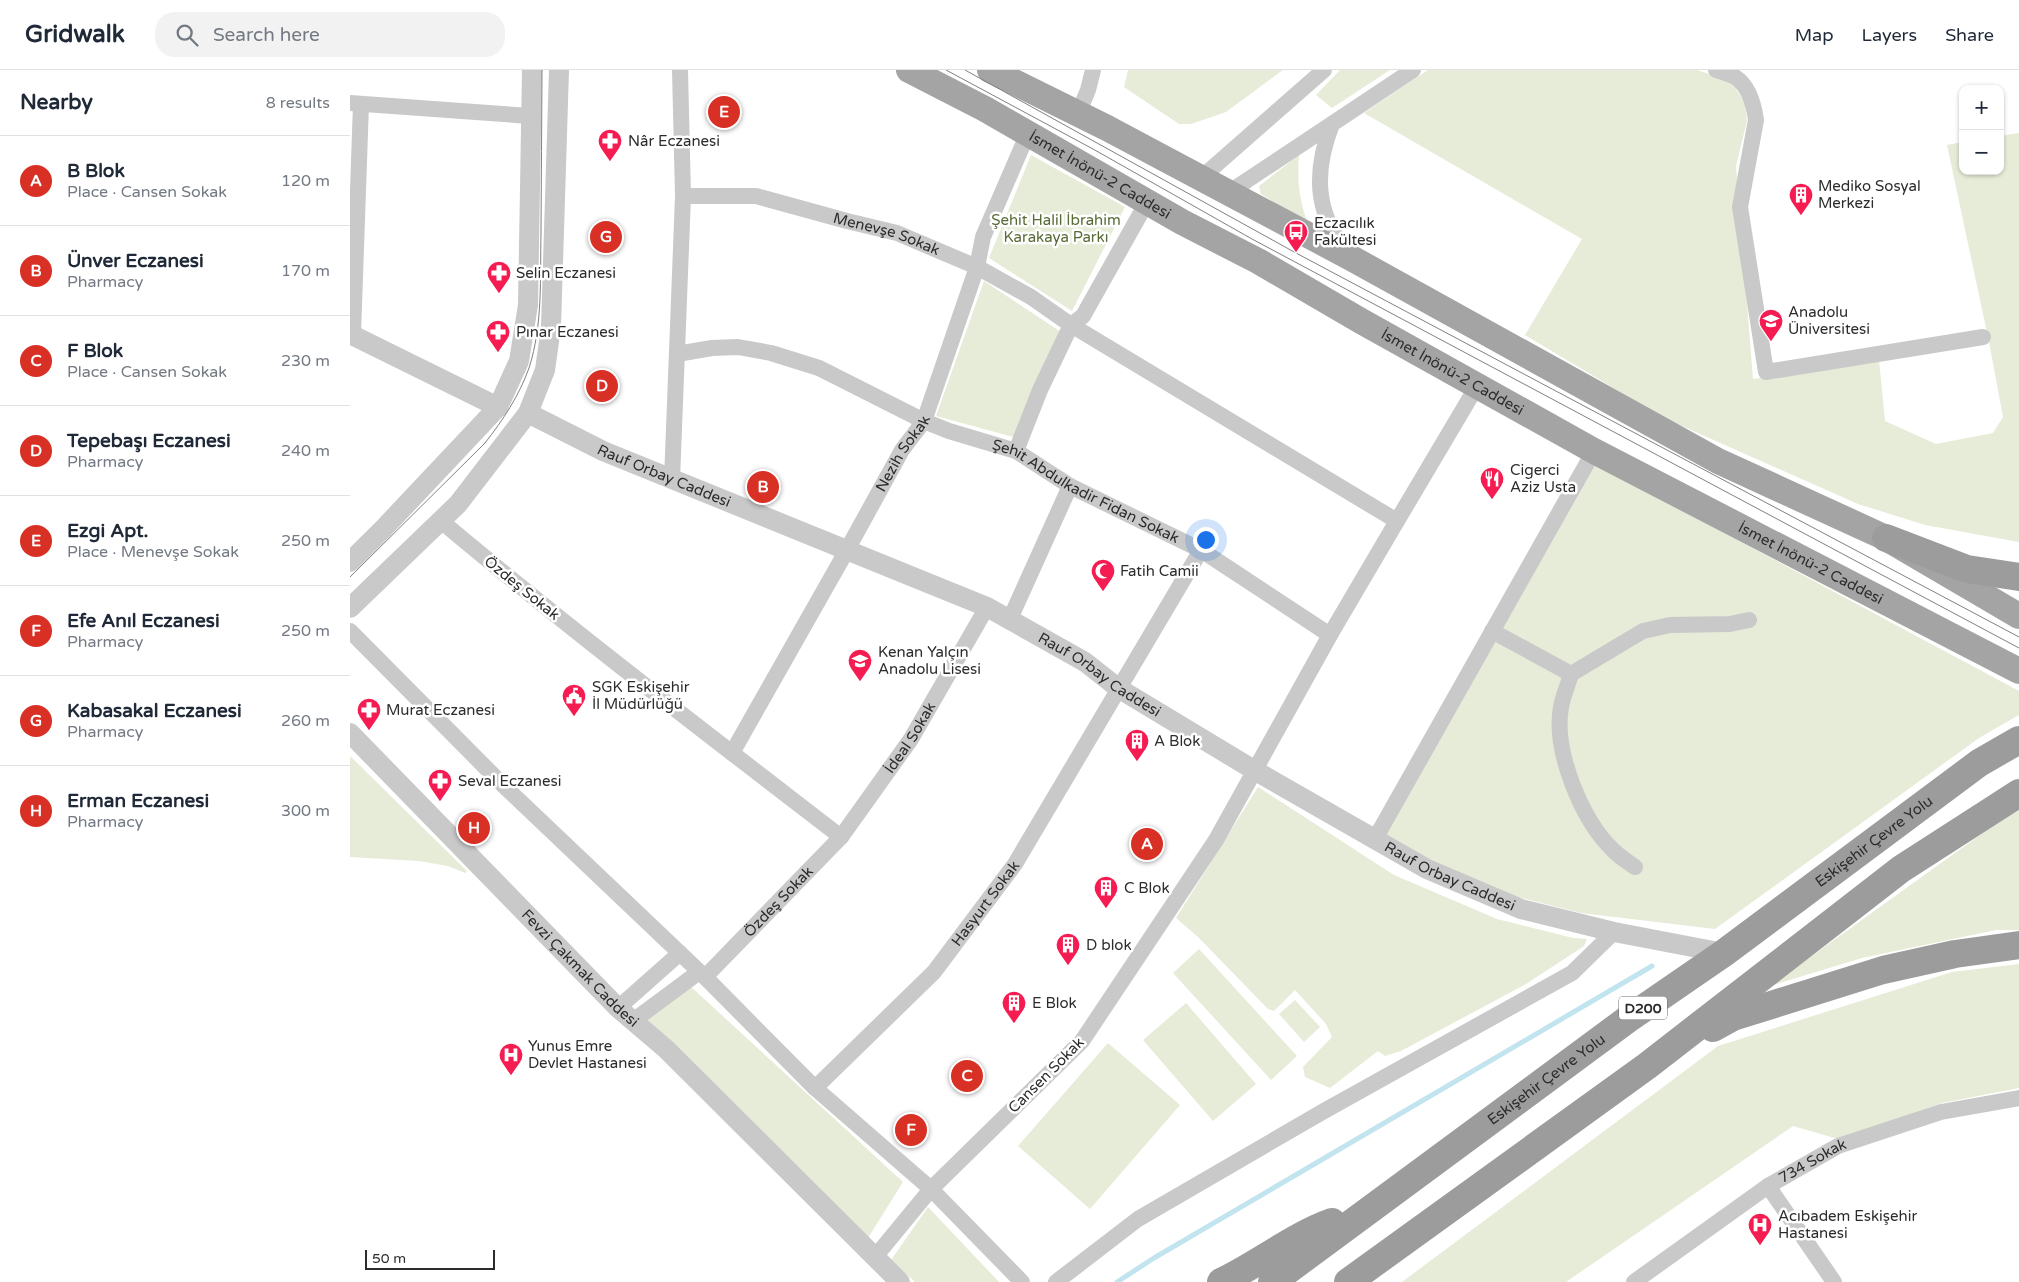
<!DOCTYPE html>
<html lang="en">
<head>
<meta charset="utf-8">
<style>
	body { margin:0; font-family:"Varela Round",sans-serif; background:#f2f2f3; color:#1f2937 }
	.controls { position:absolute; right:15px; top:15px; display:grid; overflow:hidden; border-radius:10px; box-shadow:0 1px 4px #0004 }
	.controls button { width:45px; height:45px; display:grid; place-items:center; padding:0; border:0; border-bottom:1px solid #e0e1e3; background:#fff; color:#1f2937; font:25px sans-serif }
	.scale { position:absolute; left:15px; bottom:12px; width:130px; box-sizing:border-box; padding-left:5px; border:2px solid #2c2c2c; border-top:0; font-size:14px; line-height:18px; white-space:nowrap; color:#2c2c2c; -webkit-text-stroke:4px #fff; paint-order:stroke }
	.you { position:absolute; left:855px; top:469px; width:18px; height:18px; margin:-12px; border:4px solid #fff; border-radius:50%; background:#1a73e8; box-shadow:0 0 0 8px #1a73e833 }
	.badge { display:grid; place-items:center; width:32px; height:32px; border-radius:50%; background:#d93025; color:#fff; font-size:16px; font-weight:700 }
	.pin { position:absolute; translate:-50% -50%; border:2px solid #fff; box-shadow:0 1px 5px #0006 }
	.list { margin:0; padding:0; list-style:none }
	h2 { display:flex; justify-content:space-between; align-items:center; height:65px; margin:0; padding:0 20px; font-size:21px }
	h2 small { font-size:16px; font-weight:400; color:#747a83 }
	.list li { display:grid; grid-template-columns:32px 1fr auto; gap:15px; align-items:center; box-sizing:border-box; height:90px; padding:0 20px; border-top:1px solid #e0e1e3 }
	.list b { display:block; font-size:19px; white-space:nowrap }
	.list p { margin:0; font-size:16px; white-space:nowrap; color:#747a83 }
	.list em { font-size:16px; font-style:normal; color:#747a83 }
	.icon { flex:none; width:28px; height:28px; fill:none; stroke:currentColor; stroke-width:2; stroke-linecap:round; stroke-linejoin:round }
	.map { position:relative; flex:none; width:1669px; height:1212px; overflow:hidden }
	header { display:flex; align-items:center; gap:30px; box-sizing:border-box; height:70px; padding:0 25px; background:#fff; border-bottom:1px solid #e0e1e3 }
	header strong { font-size:24px }
	nav { display:flex; gap:28px; margin-inline-start:auto; font-size:18px }
	.search { width:350px; height:45px; background:#f2f2f3; display:flex; align-items:center; gap:12px; box-sizing:border-box; padding:0 18px; border-radius:20px; color:#747a83; font-size:19px }
	main { display:flex }
	aside { flex:1; background:#fff }
	.map>svg:first-child { display:block }
	.green { fill:#e6ecd7 }
	.lines { fill:none; stroke-linecap:round; stroke-linejoin:round }
	.stream { stroke:#c1e4ee; stroke-width:5 }
	.minor { stroke:#c9c9c9; stroke-width:16 }
	.tertiary { stroke:#c9c9c9; stroke-width:20 }
	.primary { stroke:#a4a4a4; stroke-width:26 }
	.trunk { stroke:#9c9c9c; stroke-width:28 }
	.tram { stroke:#818181; stroke-width:1 }
	.labels { text-anchor:middle; dominant-baseline:central; stroke-width:5; stroke-linejoin:round; paint-order:stroke }
	.shield { fill:#fff; stroke:#6b6b6b; stroke-width:1 }
	.shield-label { font-size:14px; font-weight:bold; fill:#2c2c2c }
	.poi-label { font-size:15px; fill:#2c2c2c; stroke:#fff; text-anchor:start }
	.street-label { font-size:15px; fill:#2c2c2c; stroke:#fff }
	.park-label { font-size:15px; fill:#586b36; stroke:#fff }
</style>
</head>
<body>
<header>
<strong>Gridwalk</strong>
<div class="search"><svg class="icon" aria-label="search" viewBox="0 0 24 24"><circle cx="10" cy="10" r="6"/><path d="M15 15l6 6"/></svg>Search here</div>
<nav><a>Map</a><a>Layers</a><a>Share</a></nav>
</header>
<main>
<aside>
<h2>Nearby<small>8 results</small></h2>
<ul class="list">
<li><span class="badge">A</span><div><b>B Blok</b><p>Place · Cansen Sokak</p></div><em>120 m</em></li>
<li><span class="badge">B</span><div><b>Ünver Eczanesi</b><p>Pharmacy</p></div><em>170 m</em></li>
<li><span class="badge">C</span><div><b>F Blok</b><p>Place · Cansen Sokak</p></div><em>230 m</em></li>
<li><span class="badge">D</span><div><b>Tepebaşı Eczanesi</b><p>Pharmacy</p></div><em>240 m</em></li>
<li><span class="badge">E</span><div><b>Ezgi Apt.</b><p>Place · Menevşe Sokak</p></div><em>250 m</em></li>
<li><span class="badge">F</span><div><b>Efe Anıl Eczanesi</b><p>Pharmacy</p></div><em>250 m</em></li>
<li><span class="badge">G</span><div><b>Kabasakal Eczanesi</b><p>Pharmacy</p></div><em>260 m</em></li>
<li><span class="badge">H</span><div><b>Erman Eczanesi</b><p>Pharmacy</p></div><em>300 m</em></li>
</ul>
</aside>
<div class="map">
<svg width="1669" height="1212" viewBox="0 0 1669 1212">
	<rect width="100%" height="100%" fill="#fff"/>
	<path class="green" d="M778 0H933L876 42 841 54H829L774 17Z
		M990 0H1040L982 38 966 25Z
		M1078 0H1347L1377 10 1385 18 1395 33 1397 51 1386 96 1403 309 1529 290 1535 351 1586 374 1643 363 1653 347 1639 272 1597 75 1613 72V101H1650V66L1669 63V472L1575 455 1508 434 1312 347 1175 265 1232 169 1014 43Z
		M681 85 775 137 722 241 639 188Z
		M949 85C947 111 949 127 957 152L911 124 909 116Z
		M634 211 711 262 671 369 586 346Z
		M1246 394 1669 621V645L1629 668 1365 859 1231 843 1152 823 1074 788 1035 766Z
		M0 686 117 801 115 803 98 796 69 791 0 787Z
		M908 717 1044 805 1147 849 1223 868 1237 869 1234 876 1176 914 1051 981 1035 986 1028 981 980 1018 955 1007 953 997 982 967 976 954 945 920 924 941 918 939 848 867 826 848Z
		M1669 737V860H1646L1512 888 1420 916Z
		M849 879 947 986 921 1010 823 903Z
		M1669 894V1018L1592 1033 1488 1069 1443 1056 1216 1212H1052L1368 976 1602 902Z
		M338 914 553 1112 518 1168 291 950Z
		M945 930 970 957 954 972 929 944Z
		M836 933 906 1014 863 1051 793 970Z
		M758 973 830 1035 740 1139 668 1076Z
		M578 1137 649 1212H565L541 1190Z"/>
	<g class="lines">
		<path class="stream" d="M767 1212 804 1188 1302 896"/>
		<g class="minor">
			<path d="M1366 0C1372 2 1380 4 1385 7 1399 16 1404 35 1406 50L1390 137 1416 302 1633 267"/>
			<path d="M0 33 180 46"/>
			<path d="M728 44 738 20 743 0"/>
			<path d="M982 54C964 100 964 142 997 182"/>
			<path d="M851 108 974 0"/>
			<path d="M878 123 1063 0"/>
			<path id="s1" d="M333 126H406L497 151 547 163 627 197 681 227 721 255 1047 451 980 565"/>
			<path d="M3 265 11 34"/>
			<path id="s2" d="M327 284 362 278 388 277 421 283 469 298 574 351 599 361 666 381 720 416 851 480 980 565 866 770 732 971 581 1119 525 1187"/>
			<path d="M666 381 690 320 721 255 733 246 797 132"/>
			<path d="M322 410 333 126 330 0"/>
			<path d="M1047 451 1127 316"/>
			<path d="M660 549 720 416"/>
			<path id="s3" d="M0 561 154 716 355 907 491 767C356 663 221 560 91 451"/>
			<path d="M1142 561 1221 604 1293 561 1320 555 1380 554 1399 550"/>
			<path d="M1221 604C1218 615 1213 626 1211 637 1203 681 1232 751 1264 781 1270 787 1278 792 1285 797"/>
			<path id="s4" d="M382 683 497 480 552 380 574 351 627 197 633 167 678 63"/>
			<path id="s5" d="M491 767 561 669 637 537"/>
			<path d="M1025 769 1244 381"/>
			<path d="M355 907 465 1018 581 1119 672 1212"/>
			<path d="M268 938 330 883"/>
			<path d="M283 951 349 902"/>
			<path id="s6" d="M465 1018 584 902 665 794 851 480"/>
			<path d="M1418 1116 1484 1212"/>
			<path d="M706 1212 788 1149 974 1041 1222 903 1264 862"/>
			<path id="s7" d="M1284 1212 1418 1116 1488 1076 1591 1042 1669 1028"/>
		</g>
		<g class="tertiary">
			<path d="M0 264 148 337"/>
			<path id="s8" d="M178 343 253 381 637 537 735 592 768 618 904 700 1077 799 1171 839 1264 862 1374 883"/>
			<path d="M0 492 34 458 148 337 169 291 178 235 182 0"/>
			<path d="M0 538 108 434 178 343 195 300 201 257 209 0"/>
			<path id="s9" d="M0 663 268 938 316 979 550 1212"/>
		</g>
		<g class="primary">
			<path id="s10" d="M559 0 635 39 832 152 908 191 1011 251 1244 381 1669 601"/>
			<path d="M640 0 757 58 1003 189 1368 391 1536 468 1669 546"/>
		</g>
		<g class="trunk">
			<path d="M1536 468 1617 499 1669 507"/>
			<path d="M1363 958 1383 947 1533 900 1605 884 1669 875"/>
			<path d="M871 1212C909 1194 943 1166 982 1152"/>
			<path id="s11" d="M922 1212 1278 949 1374 883 1629 693 1669 670"/>
			<path d="M998 1212 1297 996 1551 799 1669 723"/>
		</g>
		<path class="tram" d="M596 0 743 79 902 169 1669 578
			M615 0 946 183 1669 567
			M0 507 135 373C153 350 169 326 179 298 193 255 190 207 191 163 191 109 192 54 192 0"/>
	</g>
	<defs>
		<symbol id="pharmacy-pin" viewBox="-11 -11 22 30"><path d="M0 17L-7.5 6A9.5 9.5 0 1 1 7.5 6Z" fill="#f51c52" stroke="#fff"/><path d="M-2-6h4v4h4v4h-4v4h-4v-4h-4v-4h4Z" fill="#fff"/></symbol>
		<symbol id="building-pin" viewBox="-11 -11 22 30"><path d="M0 17L-7.5 6A9.5 9.5 0 1 1 7.5 6Z" fill="#f51c52" stroke="#fff"/><path d="M-4-6H4V6H1V3H-1V6H-4ZM-2.5-4.3h1.7v1.8h-1.7ZM.8-4.3h1.7v1.8H.8ZM-2.5-1h1.7V.8h-1.7ZM.8-1h1.7V.8H.8Z" fill="#fff"/></symbol>
		<symbol id="bus-pin" viewBox="-11 -11 22 30"><path d="M0 17L-7.5 6A9.5 9.5 0 1 1 7.5 6Z" fill="#f51c52" stroke="#fff"/><path d="M-5-6H5V4H4V6H2V4H-2V6H-4V4H-5ZM-3.5-4V0h7V-4ZM-3.5 1.2v1.5H-2V1.2ZM2 1.2v1.5H3.5V1.2Z" fill="#fff"/></symbol>
		<symbol id="university-pin" viewBox="-11 -11 22 30"><path d="M0 17L-7.5 6A9.5 9.5 0 1 1 7.5 6Z" fill="#f51c52" stroke="#fff"/><path d="M0-5L7-2L0 1L-7-2ZM-4 1L0 2.5L4 1V4Q0 6-4 4Z" fill="#fff"/></symbol>
		<symbol id="restaurant-pin" viewBox="-11 -11 22 30"><path d="M0 17L-7.5 6A9.5 9.5 0 1 1 7.5 6Z" fill="#f51c52" stroke="#fff"/><path d="M-5-6h1v4h1v-4h1v4h1v-4h1v5L-1.5 .5V6h-2V.5L-5-1ZM5-6V6H3V1.5H1.5Q1.5-4 5-6Z" fill="#fff"/></symbol>
		<symbol id="mosque-pin" viewBox="-11 -11 22 30"><path d="M0 17L-7.5 6A9.5 9.5 0 1 1 7.5 6Z" fill="#f51c52" stroke="#fff"/><path d="M3.5-4.9A6 6 0 1 0 3.5 4.9A5 5 0 1 1 3.5-4.9Z" fill="#fff"/></symbol>
		<symbol id="school-pin" viewBox="-11 -11 22 30"><path d="M0 17L-7.5 6A9.5 9.5 0 1 1 7.5 6Z" fill="#f51c52" stroke="#fff"/><path d="M0-5L7-2L0 1L-7-2ZM-4 1L0 2.5L4 1V4Q0 6-4 4Z" fill="#fff"/></symbol>
		<symbol id="civic-pin" viewBox="-11 -11 22 30"><path d="M0 17L-7.5 6A9.5 9.5 0 1 1 7.5 6Z" fill="#f51c52" stroke="#fff"/><path d="M-.6-6.5H3V-4.5H.6V-3L4-1V1h2V6H-6V1h2V-1L-.6-3ZM-1.2 2.5V6h2.4V2.5Z" fill="#fff"/></symbol>
		<symbol id="hospital-pin" viewBox="-11 -11 22 30"><path d="M0 17L-7.5 6A9.5 9.5 0 1 1 7.5 6Z" fill="#f51c52" stroke="#fff"/><path d="M-5-5h3v3.5h4V-5h3V5h-3V1.5h-4V5h-3Z" fill="#fff"/></symbol>
	</defs>
	<g fill-rule="evenodd">
		<use href="#pharmacy-pin" x="246" y="57" width="28" height="38"/>
		<use href="#building-pin" x="1437" y="111" width="28" height="38"/>
		<use href="#bus-pin" x="932" y="148" width="28" height="38"/>
		<use href="#pharmacy-pin" x="135" y="189" width="28" height="38"/>
		<use href="#university-pin" x="1407" y="237" width="28" height="38"/>
		<use href="#pharmacy-pin" x="134" y="248" width="28" height="38"/>
		<use href="#restaurant-pin" x="1128" y="395" width="28" height="38"/>
		<use href="#mosque-pin" x="739" y="487" width="28" height="38"/>
		<use href="#school-pin" x="496" y="577" width="28" height="38"/>
		<use href="#civic-pin" x="210" y="612" width="28" height="38"/>
		<use href="#pharmacy-pin" x="5" y="626" width="28" height="38"/>
		<use href="#building-pin" x="773" y="657" width="28" height="38"/>
		<use href="#pharmacy-pin" x="76" y="697" width="28" height="38"/>
		<use href="#building-pin" x="742" y="804" width="28" height="38"/>
		<use href="#building-pin" x="704" y="861" width="28" height="38"/>
		<use href="#building-pin" x="650" y="919" width="28" height="38"/>
		<use href="#hospital-pin" x="147" y="971" width="28" height="38"/>
		<use href="#hospital-pin" x="1396" y="1141" width="28" height="38"/>
	</g>
	<g class="labels">
		<rect class="shield" x="1269" y="926.5" width="48" height="23" rx="4"/>
		<g class="shield-label">
			<text x="1293" y="938">D200</text>
		</g>
		<g class="poi-label">
			<text x="278" y="71">Nâr Eczanesi</text>
			<text x="1468" y="116">Mediko Sosyal<tspan x="1468" dy="17">Merkezi</tspan></text>
			<text x="964" y="153">Eczacılık<tspan x="964" dy="17">Fakültesi</tspan></text>
			<text x="166" y="203">Selin Eczanesi</text>
			<text x="1438" y="242">Anadolu<tspan x="1438" dy="17">Üniversitesi</tspan></text>
			<text x="166" y="262">Pınar Eczanesi</text>
			<text x="1160" y="400">Cigerci<tspan x="1160" dy="17">Aziz Usta</tspan></text>
			<text x="770" y="501">Fatih Camii</text>
			<text x="528" y="582">Kenan Yalçın<tspan x="528" dy="17">Anadolu Lisesi</tspan></text>
			<text x="242" y="617">SGK Eskişehir<tspan x="242" dy="17">İl Müdürlüğü</tspan></text>
			<text x="36" y="640">Murat Eczanesi</text>
			<text x="804" y="671">A Blok</text>
			<text x="108" y="711">Seval Eczanesi</text>
			<text x="774" y="818">C Blok</text>
			<text x="736" y="875">D blok</text>
			<text x="682" y="933">E Blok</text>
			<text x="178" y="976">Yunus Emre<tspan x="178" dy="17">Devlet Hastanesi</tspan></text>
			<text x="1428" y="1146">Acıbadem Eskişehir<tspan x="1428" dy="17">Hastanesi</tspan></text>
		</g>
		<g class="street-label">
			<text stroke="none"><textPath href="#s10" startOffset="218">İsmet İnönü-2 Caddesi</textPath></text>
			<text stroke="none"><textPath href="#s1" startOffset="209">Menevşe Sokak</textPath></text>
			<text stroke="none"><textPath href="#s10" startOffset="622">İsmet İnönü-2 Caddesi</textPath></text>
			<text stroke="none"><textPath href="#s4" startOffset="345">Nezih Sokak</textPath></text>
			<text stroke="none"><textPath href="#s8" startOffset="150">Rauf Orbay Caddesi</textPath></text>
			<text stroke="none"><textPath href="#s2" startOffset="440">Şehit Abdulkadir Fidan Sokak</textPath></text>
			<text stroke="none"><textPath href="#s10" startOffset="1028">İsmet İnönü-2 Caddesi</textPath></text>
			<text transform="translate(172 518) rotate(39)">Özdeş Sokak</text>
			<text stroke="none"><textPath href="#s8" startOffset="630">Rauf Orbay Caddesi</textPath></text>
			<text stroke="none"><textPath href="#s5" startOffset="121">İdeal Sokak</textPath></text>
			<text stroke="none"><textPath href="#s11" startOffset="746">Eskişehir Çevre Yolu</textPath></text>
			<text stroke="none"><textPath href="#s8" startOffset="1035">Rauf Orbay Caddesi</textPath></text>
			<text stroke="none"><textPath href="#s3" startOffset="601">Özdeş Sokak</textPath></text>
			<text stroke="none"><textPath href="#s6" startOffset="252">Hasyurt Sokak</textPath></text>
			<text stroke="none"><textPath href="#s9" startOffset="329">Fevzi Çakmak Caddesi</textPath></text>
			<text transform="translate(696 1005) rotate(-45)">Cansen Sokak</text>
			<text stroke="none"><textPath href="#s11" startOffset="341">Eskişehir Çevre Yolu</textPath></text>
			<text stroke="none"><textPath href="#s7" startOffset="216">734 Sokak</textPath></text>
		</g>
		<g class="park-label">
			<text x="706" y="150">Şehit Halil İbrahim<tspan x="706" dy="17">Karakaya Parkı</tspan></text>
		</g>
	</g>
</svg>
<div class="controls">
<button>+</button>
<button>−</button>
</div>
<div class="scale">50 m</div>
<div class="you"></div>
<div class="pin badge" style="left:797px;top:774px">A</div>
<div class="pin badge" style="left:413px;top:417px">B</div>
<div class="pin badge" style="left:617px;top:1006px">C</div>
<div class="pin badge" style="left:252px;top:316px">D</div>
<div class="pin badge" style="left:374px;top:42px">E</div>
<div class="pin badge" style="left:561px;top:1060px">F</div>
<div class="pin badge" style="left:256px;top:167px">G</div>
<div class="pin badge" style="left:124px;top:758px">H</div>
</div>
</main>
</body>
</html>
